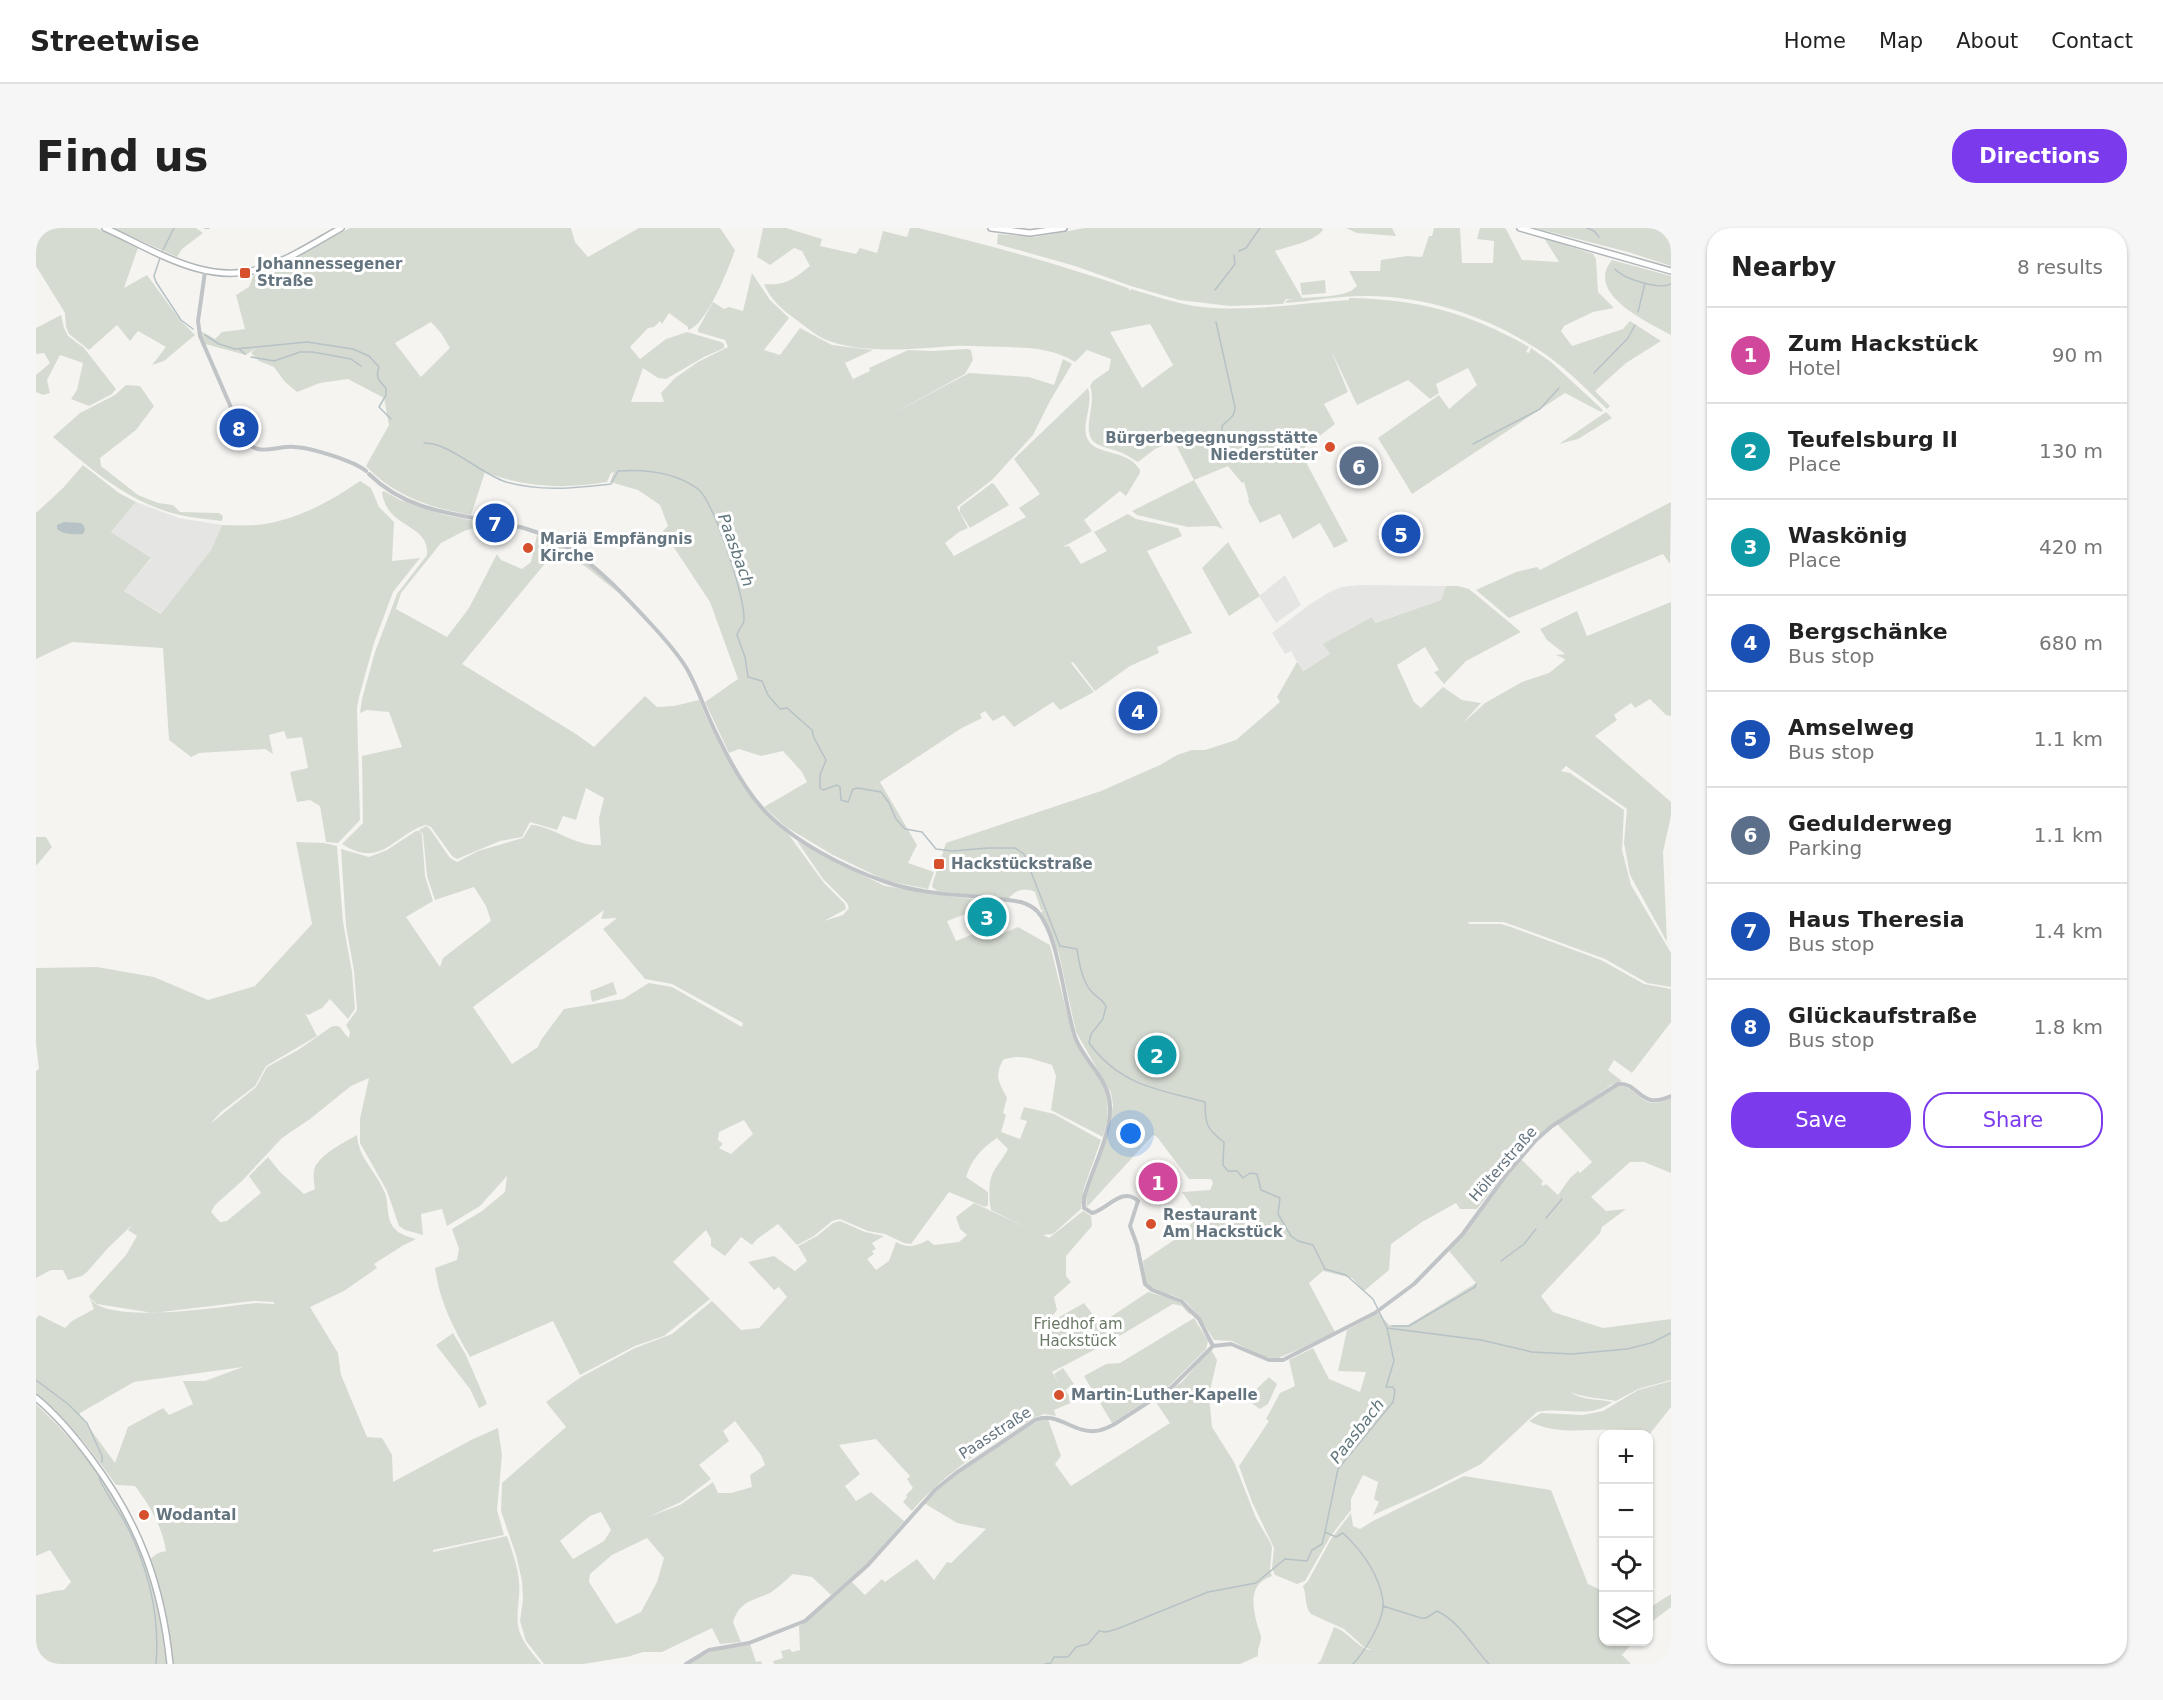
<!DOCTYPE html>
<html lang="en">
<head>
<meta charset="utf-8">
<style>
	body { margin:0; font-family:"DejaVu Sans",sans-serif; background:#f6f6f6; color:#222 }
	.controls { position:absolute; right:18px; bottom:18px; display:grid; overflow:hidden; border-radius:12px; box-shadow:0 2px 4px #0004 }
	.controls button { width:54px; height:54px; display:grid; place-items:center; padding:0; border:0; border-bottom:2px solid #e0e0e0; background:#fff; color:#222; font:30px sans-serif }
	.you { position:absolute; left:1095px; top:906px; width:21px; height:21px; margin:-15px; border:4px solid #fff; border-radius:50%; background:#1a73e8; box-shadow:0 0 0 9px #1a73e833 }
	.badge { display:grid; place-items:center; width:39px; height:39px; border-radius:50%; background:#7c3aed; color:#fff; font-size:20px; font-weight:700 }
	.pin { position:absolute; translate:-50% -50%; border:3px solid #fff; box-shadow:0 2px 6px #0006 }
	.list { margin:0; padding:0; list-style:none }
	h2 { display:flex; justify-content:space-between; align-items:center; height:78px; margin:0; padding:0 24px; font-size:26px }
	h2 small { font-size:20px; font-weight:400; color:#767676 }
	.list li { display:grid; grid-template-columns:39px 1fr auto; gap:18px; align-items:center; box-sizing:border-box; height:96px; padding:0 24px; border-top:2px solid #e0e0e0 }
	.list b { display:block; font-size:22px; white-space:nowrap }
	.list p { margin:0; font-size:20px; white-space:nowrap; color:#767676 }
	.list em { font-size:20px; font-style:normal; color:#767676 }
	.actions { display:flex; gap:12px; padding:18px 24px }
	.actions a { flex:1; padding:14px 0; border:2px solid #7c3aed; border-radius:24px; text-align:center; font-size:21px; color:#7c3aed }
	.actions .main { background:#7c3aed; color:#fff }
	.icon { flex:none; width:33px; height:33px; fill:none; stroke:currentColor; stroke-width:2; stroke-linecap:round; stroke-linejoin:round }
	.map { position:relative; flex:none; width:1635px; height:1436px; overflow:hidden; border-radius:24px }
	header { display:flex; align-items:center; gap:36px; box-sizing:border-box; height:84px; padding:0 30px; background:#fff; border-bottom:2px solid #e0e0e0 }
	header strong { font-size:28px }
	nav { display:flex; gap:33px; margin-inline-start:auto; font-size:21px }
	.intro { display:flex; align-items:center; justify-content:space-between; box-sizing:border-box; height:144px; padding:0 36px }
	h1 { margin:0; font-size:42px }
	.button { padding:15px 27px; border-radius:24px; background:#7c3aed; color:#fff; font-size:21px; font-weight:700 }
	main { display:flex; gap:36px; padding:0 36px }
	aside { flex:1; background:#fff; border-radius:24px; box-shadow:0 2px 4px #0004 }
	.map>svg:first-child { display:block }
	.built { fill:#e5e6e4 }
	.green { fill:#d6dbd2; fill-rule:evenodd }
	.water { fill:#b7c2c6 }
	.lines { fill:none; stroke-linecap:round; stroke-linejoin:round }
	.stream { stroke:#b7c2c6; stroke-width:1.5 }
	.major-casing { stroke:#b1b6b9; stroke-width:8 }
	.minor { stroke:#c0c4c7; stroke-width:4 }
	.major { stroke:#fff; stroke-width:5 }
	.poi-dot { fill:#d7502e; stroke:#fff; stroke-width:2 }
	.labels { text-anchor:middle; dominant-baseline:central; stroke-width:6; stroke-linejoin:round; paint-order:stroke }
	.poi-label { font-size:15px; font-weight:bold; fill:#657580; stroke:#fff; text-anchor:start }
	.street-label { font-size:15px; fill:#657580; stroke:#fff }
	.park-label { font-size:15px; fill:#687864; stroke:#fff }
	.water-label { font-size:16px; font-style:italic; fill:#61777d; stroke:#fff }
</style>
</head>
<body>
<header>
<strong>Streetwise</strong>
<nav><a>Home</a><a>Map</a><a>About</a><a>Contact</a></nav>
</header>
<div class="intro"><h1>Find us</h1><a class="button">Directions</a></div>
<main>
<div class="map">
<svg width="1635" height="1436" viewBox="0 0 1635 1436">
	<rect width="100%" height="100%" fill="#f5f4f1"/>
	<path class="built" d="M100 274 143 290 186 297 175 322 126 386 88 363 115 331 75 304Z
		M1249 347 1265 377 1240 395 1223 368Z
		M1324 357 1410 358 1405 372 1338 395 1336 389 1288 416 1294 426 1266 443 1255 423 1249 426 1236 405 1273 377 1292 365 1305 359Z"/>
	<path class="green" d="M0 0H60L102 20 88 60 111 47 144 92 159 107 128 133 116 137 130 119 102 103 94 113 81 97 53 122 33 106 30 99 29 85 0 38Z
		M76 0H160L167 5 146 21 141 29Z
		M314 0H535L539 14 552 29 603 0H684L699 22C693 40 670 98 652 102V99L633 85 626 96 624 93 618 99 612 100 594 119 604 131 630 111 651 104 685 114 688 116V120L668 129 630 151 622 150 607 140 595 174H628L625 165 639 150 662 134 692 119 689 112 662 104V101L677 74 688 81 693 79 707 83 716 45 734 72 753 90 728 122 744 127 764 100 796 117 837 122 809 135 817 151 834 143 833 140 872 122 897 123 932 121 935 122 937 132 929 146 856 186 933 145 993 149 1018 157 1027 131 1036 136 1014 173 997 207 956 252 921 279 932 300 923 304 909 315 918 328 990 289 983 280 1004 266 978 231 1052 160C1058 177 1044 198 1052 212 1061 228 1092 221 1104 242V245L1090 268 1084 263 1048 292 1056 303 1027 319 1033 318 1045 336 1071 323 1058 304 1092 286 1100 291 1142 300 1146 308 1111 323 1156 405 1121 419 1123 425 1094 438 1059 463 1037 434 1035 435 1058 464 1024 482 1017 474 978 499 968 487 957 493 949 483 944 486 946 490 924 501 844 554 881 617 872 635 898 644 892 661 851 653 797 627 750 599 728 579 771 554 766 544 747 523 725 528 703 521 693 525 669 474 702 451 674 374 627 303 632 298 624 277 602 262 574 254 578 244 575 245 571 254C528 261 490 260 449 244L435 287C395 280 358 268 330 238L353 197 348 170 312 151 284 155 261 164 249 154 238 139 223 133 215 125 220 120 210 127 169 116 164 106 165 103 179 111 186 104 209 101 200 67 213 59 218 46 245 36ZM395 94 405 105 414 120 385 149 359 115Z
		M727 0H750L786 11 784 18 820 26 824 20 841 25 847 3 871 9 874 0H882C953 17 1023 36 1092 60L1094 63 1095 61C1118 68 1142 76 1166 79 1215 84 1265 75 1313 72V70C1381 71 1434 85 1493 119L1490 124 1493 125 1495 120 1515 134 1567 182 1565 184 1529 165 1376 266 1342 210 1403 167 1413 181 1441 157 1432 140 1400 156 1403 165 1394 171 1372 152 1321 177 1295 122 1312 164 1288 176 1299 196 1264 223 1312 313 1298 320 1284 295 1257 311 1244 286 1224 295 1212 273 1213 272 1208 254 1206 255 1192 238 1158 252 1187 301 1180 298 1152 299 1101 287 1096 283 1158 252 1138 213 1119 221 1102 234C1095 230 1088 225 1081 223 1073 220 1064 219 1058 214 1045 203 1061 176 1054 158L1057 153 1073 142 1075 131 1051 122 1039 134C1018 121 996 120 972 119 954 119 935 117 917 118 879 121 829 126 793 113 782 109 771 100 762 93 748 83 735 73 728 56 749 58 758 51 774 38L766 23 758 20 734 37 721 29ZM1114 96 1137 137 1106 160 1074 104Z
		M1049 0H1286L1287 2C1277 14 1254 18 1239 23L1266 70C1283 68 1310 70 1321 58L1313 43H1344L1345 32 1371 28 1386 29 1393 8H1396L1398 0H1424L1426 35H1457L1458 13 1441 11 1444 0H1468L1470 1 1486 32 1523 34 1508 10 1557 26 1560 31 1562 64 1578 80 1557 84 1528 98 1525 103 1536 118 1587 101 1594 93 1625 113 1590 135 1559 163 1574 178 1571 181C1551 162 1531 141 1509 126 1457 91 1399 70 1336 68 1307 67 1278 73 1249 75L1251 72 1258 71H1250L1247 76 1194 78 1143 72 1095 58 1039 38 961 16 962 6 998 9Z
		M1310 0H1356L1360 8 1321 5Z
		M1499 0H1635V38L1592 24Z
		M1576 32 1635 48V107C1612 94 1548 66 1576 32Z
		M1289 52 1290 65 1266 67 1264 55Z
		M25 87 28 100 32 108 48 120 80 161 76 166 53 178 35 171 41 162 47 135 24 127 11 152 14 165 7 167 0 164V147L14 135 8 125 0 126V100Z
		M90 157 104 158 118 178 100 202 64 230 65 238 102 267 122 275 137 277 144 284 183 285 187 288 186 293C172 291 157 290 144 287 94 276 55 241 17 209L44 185 79 167Z
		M1570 184 1576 190 1542 211 1523 216Z
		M47 237 83 265 100 274 75 304 115 330 88 363 125 386 175 322 186 297C200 297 215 298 229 296 264 290 295 273 324 253L335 260 343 279 358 294 356 333 384 330 357 364 338 415 323 469 321 480 324 592 302 615 290 614 284 578 274 572 261 574 254 544 272 540 266 509 251 511 248 503 233 507 237 526 229 521 163 525 155 529 133 512 127 420 36 414 0 431V285L27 260Z
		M956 255 958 256 973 277 934 300 924 284V279Z
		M348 263 364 272 409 287 464 298 442 299 428 303 405 315 365 365 360 381 411 409 433 380 461 326 465 332 486 341 495 334 501 307C533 315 561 343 584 366L550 339 521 321 426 436 540 506 558 519 609 468 621 479 638 478 663 472 675 500 710 561 736 592 753 607 788 655 809 676 810 681 788 693 807 687 813 680 811 675 787 651 761 613 794 631 849 658 941 672 943 681 911 693 920 713 942 704 964 707 982 699 1014 717 1036 806 1043 821 1069 859 1072 870 1071 893 1067 909 1015 882 1020 848 1016 837C999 832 984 825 967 832 958 849 963 854 971 870L967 885 970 887 965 904 984 911 991 893 984 891 988 879 1018 886 1065 912 1048 960 1045 981 1017 1006 1007 1007 1013 1010 1047 983 1055 988 1056 998 1030 1028V1048L1035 1054 1018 1069 1021 1082 1009 1097 1048 1075 1064 1096 1112 1064 1140 1072 1156 1086H1153L1146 1078 1137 1076 1075 1113 1016 1144 1023 1155 1018 1146 1027 1140 1038 1156 1029 1162 1037 1174 1018 1182 1020 1188 1008 1186 998 1190C955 1216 909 1244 876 1283L867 1274 871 1269 870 1267 877 1260 871 1251 874 1248 840 1211 803 1217 824 1246 809 1258 820 1273 835 1264 868 1293 831 1336 795 1367 776 1349 757 1346C750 1352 742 1360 734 1365 716 1373 704 1373 697 1394L705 1414 684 1416 676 1400 626 1424H607L591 1429 547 1436H508L490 1413 484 1393 487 1371 486 1353 480 1327 465 1283 466 1255 530 1199 510 1174 545 1149 599 1120 636 1106 676 1073 705 1102 723 1100 751 1069 743 1059 738 1062 712 1034 738 1028 759 1043 771 1033 762 1018 781 1008 797 995 804 993 829 1004 848 1008 836 1015 840 1021 836 1023 838 1026 831 1031 840 1042 853 1033 860 1014C872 1021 880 1018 892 1012L898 1017 923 1014 931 1007 924 1001 920 989 938 975 994 1001 955 982C953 971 952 957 956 947 958 941 968 929 972 921L961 910C946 920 935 932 930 949L952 964V977L949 979 913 964 875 1016 868 1015 849 1006 832 1003 804 991 796 993 778 1008 761 1017 742 996 721 1011 716 1017 705 1009 689 1028 675 1018V1011L670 1002 637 1034 674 1071 628 1108 599 1118 544 1147 517 1093 434 1129C417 1099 404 1075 399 1040L421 1032 423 1021 416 1001 446 983 469 964 471 948 444 978 411 998 406 981 385 986 387 1007 369 1002 363 998 351 963 324 915V891L333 850 315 858 274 891 246 910 206 953 179 977 175 984 184 994 191 993 225 965 213 948 232 929 244 944 268 966 279 961C278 954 276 944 280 937 289 923 308 915 321 907 322 930 341 944 349 965 353 976 350 992 359 1001 363 1006 373 1009 380 1011L366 1018 338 1036 341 1040 308 1063 274 1079 302 1125 305 1147 331 1209 346 1210 356 1227 357 1254 437 1211 462 1200 466 1227 461 1282 468 1307 397 1322V1324L471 1308C476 1323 482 1338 483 1354 485 1370 478 1389 484 1405 488 1416 497 1426 505 1436H136L127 1381 114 1331 122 1325 130 1323C126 1298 114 1278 99 1258L80 1257C57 1224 32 1193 0 1166V1091L3 1087 29 1100 36 1093 58 1081 53 1068 90 1027 101 1008 92 1002 97 996 72 1020 51 1044 46 1048 32 1052 27 1042H15L0 1050V843L3 841 0 815V740L61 739 118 749 172 772 219 758 276 696 260 614 288 615 301 618 307 694 316 744 319 781 312 791 294 771 286 780 272 787 269 785 281 808 230 838 219 858 185 884 174 896 220 859 231 839 262 822 295 799C307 795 305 804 313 810L314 804 310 797 321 782 318 743 310 698 305 621 333 629 351 622 380 603H384L386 607 389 648 397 673 370 689 404 739 407 730 455 693 450 678 438 659 399 672 391 648 387 606 383 602 390 598 394 601 414 630 421 634 442 623 487 610 495 597H498C521 601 541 619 565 617L563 590 568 570 550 560 540 592 527 588 521 602 494 594 486 609 464 613 421 631 416 628 395 599 389 597C357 608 345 641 306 616L327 595 326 528 366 519 353 484 331 482 324 485 326 471 339 424 361 366 391 327C394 295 350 301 346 264ZM568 682 565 691 581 690 567 701 609 751 636 756 707 795 706 799 636 759 613 755 587 771 528 781 505 812 502 819 476 836 437 779ZM708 892 717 906 695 926 683 920 687 916 682 912 683 904ZM54 1070 61 1076 117 1085 217 1073 238 1074V1076L221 1075C192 1078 70 1098 54 1070ZM207 1139 169 1153H147L157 1176 133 1187 127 1180 92 1199 79 1235 44 1187V1185L98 1154ZM699 1193 725 1227 729 1237 714 1247 716 1259 695 1265H682L677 1254 644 1277 612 1289 645 1274 675 1251 663 1237 693 1213 687 1203ZM565 1284 575 1302 568 1313 537 1331 524 1313 554 1288ZM611 1310 628 1330 621 1354 605 1384 580 1396 553 1354 554 1346 576 1327Z
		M1635 274 1634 336 1627 326 1473 390 1440 362 1480 344 1501 339 1504 342Z
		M1192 314 1224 368 1193 388 1166 340Z
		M1410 358H1422L1433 361 1485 404 1430 433 1408 456 1398 444 1403 442 1389 419 1361 437 1378 474 1385 480 1407 459 1426 472 1445 475 1427 495 1449 475 1486 454 1513 445 1528 433 1529 431 1520 427 1529 426 1511 412 1504 401 1541 383 1551 408 1635 374V488L1630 487 1614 471 1599 480 1595 475 1578 487 1581 492 1559 508 1635 574V588L1627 624 1631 714 1594 647 1588 615 1591 581 1530 538 1525 543 1534 545 1588 582 1586 622 1595 657 1635 725V759L1611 755 1569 731 1468 694H1432L1433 696H1465L1475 699 1565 732 1608 756 1635 761V794L1596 845 1578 832 1572 842 1586 853 1575 857 1499 910 1468 946 1441 981H1424L1420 975 1386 994 1355 1016 1353 1042 1328 1063 1316 1050 1287 1043 1273 1055 1299 1104 1264 1121 1240 1131 1225 1128 1196 1113 1178 1112C1170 1099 1161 1085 1150 1074 1139 1064 1114 1066 1109 1052 1108 1046 1108 1039 1107 1033L1138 1012 1157 994 1158 981 1146 964 1174 962 1177 955 1175 951H1153L1121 909 1117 907 1051 979 1050 968 1072 907 1077 877 1075 865 1040 804 1023 726 1005 684 1008 682H1005L999 664C988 659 980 662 972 671L902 663 897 660 896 657 910 615 1065 563 1124 537 1141 527 1156 522H1169L1200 512 1244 474 1241 469 1261 434 1267 443 1294 426 1287 416 1336 389 1339 395 1405 372Z
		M0 609H10L16 619 0 638Z
		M577 754 581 766 556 774 554 763Z
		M1581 858C1605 857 1603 886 1635 870V945L1608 934H1594L1555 969 1570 983 1590 981 1566 999 1564 1005 1505 1068 1517 1084 1567 1100 1635 1091V1152L1602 1161 1580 1173C1565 1170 1549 1170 1534 1164 1545 1172 1563 1171 1576 1174 1553 1192 1527 1178 1501 1184L1445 1236 1394 1262 1337 1287 1343 1274 1338 1271 1342 1254 1327 1247 1315 1271V1282L1294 1309 1269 1353 1261 1356 1239 1347 1236 1340 1238 1320 1216 1274 1203 1238 1233 1193 1230 1191 1244 1165 1259 1158 1253 1132 1277 1120 1293 1151 1324 1164 1330 1144 1302 1143 1311 1102 1343 1085 1353 1097H1372L1440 1055 1413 1023 1427 1008 1441 986 1485 931 1507 953 1505 956 1507 958 1510 956 1522 967 1534 950 1542 943 1544 945 1556 934 1521 896Z
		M1158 1090 1172 1113 1170 1121 1133 1158 1076 1195 1048 1148 1070 1136 1084 1135Z
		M417 1105 430 1127 451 1176 443 1180 434 1161 400 1117Z
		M1173 1123H1176L1181 1132 1173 1167 1176 1199 1198 1234 1220 1290 1234 1314 1236 1319 1234 1343 1236 1348C1213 1356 1216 1375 1221 1396 1222 1400 1225 1405 1225 1410 1225 1416 1221 1420 1222 1428L1204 1436H738L737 1433 747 1430 745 1423 754 1421 756 1424 764 1422 763 1398 771 1393 816 1354 829 1367 846 1351 849 1354 881 1331 898 1352 911 1334 915 1335 950 1301 921 1295 888 1275C920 1243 959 1220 997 1196L1007 1190 1012 1191 1025 1228 1019 1236 1035 1258 1134 1195 1119 1173 1146 1154Z
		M1233 1149 1241 1156 1232 1176 1224 1181 1210 1171Z
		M1635 1153V1179L1613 1207C1573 1193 1530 1213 1493 1193L1505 1185 1547 1187 1567 1183 1602 1162Z
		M0 1176C55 1228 104 1293 122 1368 127 1390 129 1413 133 1436H0V1367C10 1366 18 1362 28 1362L35 1354 14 1322 0 1328Z
		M1428 1248 1515 1262 1552 1356 1567 1363 1568 1414H1597L1586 1427 1595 1436H1281L1285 1432 1298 1399C1312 1403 1323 1422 1336 1422L1328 1419 1308 1401 1275 1386C1268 1378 1271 1367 1267 1358L1272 1353 1295 1311 1315 1285 1317 1298 1324 1301 1337 1293Z
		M1635 1366V1379L1613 1396V1377L1616 1378Z
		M714 1416 720 1434 725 1433 726 1436H652L678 1422Z"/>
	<path class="water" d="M28 294 45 295 48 298 49 302 47 306C39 307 26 306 21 301V297Z"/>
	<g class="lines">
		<path class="stream" d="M169 0H173
			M1551 0 1558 3 1563 9
			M127 22 138 0
			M1203 23 1210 20 1224 0
			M124 30 118 48 120 54 145 92 157 101
			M1579 41C1587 51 1624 62 1635 56
			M1179 62 1199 36 1198 27
			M1602 84 1609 55
			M1180 94 1199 179C1199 190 1192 191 1186 198L1185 227
			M169 107 183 116 199 121 271 114 317 121 333 128 343 139C339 149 343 153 350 160V167L343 179 355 191
			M203 121 209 126
			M215 129 238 133 264 124H277L315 131 325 138
			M1558 145 1592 110 1599 97
			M388 215C412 214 445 246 470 254 505 264 540 260 575 256L582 243C609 241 639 244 662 261 678 274 709 369 708 391 708 398 702 401 701 407L709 429 712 449 726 453 732 467 744 481 751 480 776 502 778 510 790 532 784 547V560L787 562 801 557 804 559 805 572 812 574 817 561 822 560 845 564 853 575 860 591 869 601 886 604 900 621 916 623 952 620H979L988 626 1024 718 1041 721C1043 734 1046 753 1055 763 1060 769 1066 771 1070 778L1067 791 1055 806 1053 815C1085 858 1121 861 1169 874 1169 895 1170 901 1188 914L1187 937 1192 943H1201L1207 950 1214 945 1221 946 1225 962 1244 970 1242 986 1255 1008 1262 1013 1277 1017 1289 1041 1310 1047 1337 1071 1351 1100 1358 1133 1350 1159H1357L1359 1163 1357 1174 1302 1241 1289 1304 1300 1309 1307 1305C1326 1323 1343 1346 1347 1373 1349 1392 1329 1423 1317 1436
			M1437 216 1504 181 1523 160
			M1510 990 1526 971
			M1465 1033 1488 1016 1500 1001
			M1356 1098H1373L1439 1059 1440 1056
			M1351 1100 1445 1112 1496 1124 1536 1126 1591 1121 1615 1115 1635 1105
			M0 1152 32 1176 51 1195 66 1228V1234
			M63 1250C71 1268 84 1284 93 1302 113 1344 124 1390 120 1436
			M1347 1378 1385 1390H1390L1401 1383C1424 1394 1436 1418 1453 1436
			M1009 1436 1015 1435 1018 1429H1032L1040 1419 1052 1416 1063 1403 1070 1404 1081 1401 1172 1364 1220 1355 1249 1331 1271 1333 1276 1322 1286 1316 1289 1304"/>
		<defs>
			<path id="major" d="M69 0C118 22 171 59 227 40 254 31 280 14 305 0
				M955 0 994 5 1028 0
				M1484 0 1635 43
				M0 1170C22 1188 39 1209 56 1232 103 1295 126 1357 134 1436"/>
		</defs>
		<use href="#major" class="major-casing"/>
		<path class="minor" d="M169 44 162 93 164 108 210 214C224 229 242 217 259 219 276 220 318 233 330 243
			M333 246C390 303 475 279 534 321 565 342 589 368 614 395 627 409 641 424 651 441 663 462 670 486 681 507 693 532 708 560 726 580 756 613 809 640 850 654 893 669 941 666 985 674 991 676 996 678 1001 683 1023 707 1028 776 1039 809 1048 834 1073 850 1074 878 1075 909 1056 940 1048 970V980L1056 985C1072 981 1086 958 1102 973L1094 998 1101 1017 1109 1056 1116 1062 1145 1073 1163 1091 1177 1118
			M650 1436 673 1422 713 1415 769 1393 832 1337 899 1262 920 1245 999 1192C1022 1183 1036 1205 1059 1203 1065 1203 1071 1200 1077 1197L1136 1159 1177 1118 1195 1116 1233 1132H1247L1339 1085 1378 1056 1426 1007 1470 947 1500 912 1516 898 1582 856C1604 854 1603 883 1635 868"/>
		<use href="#major" class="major"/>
	</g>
	<g class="poi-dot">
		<rect x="203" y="39" width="12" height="12" rx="3"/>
		<circle cx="1294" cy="219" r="6"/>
		<circle cx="492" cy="320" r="6"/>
		<rect x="897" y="630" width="12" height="12" rx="3"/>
		<circle cx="1115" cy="996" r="6"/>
		<circle cx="1023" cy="1167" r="6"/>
		<circle cx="108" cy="1287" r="6"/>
	</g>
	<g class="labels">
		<g class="poi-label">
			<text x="221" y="36">Johannessegener<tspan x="221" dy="17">Straße</tspan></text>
			<text x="1282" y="210" text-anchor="end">Bürgerbegegnungsstätte<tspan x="1282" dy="17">Niederstüter</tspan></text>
			<text x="504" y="311">Mariä Empfängnis<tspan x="504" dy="17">Kirche</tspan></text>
			<text x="915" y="636">Hackstückstraße</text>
			<text x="1127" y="987">Restaurant<tspan x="1127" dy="17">Am Hackstück</tspan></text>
			<text x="1035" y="1167">Martin-Luther-Kapelle</text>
			<text x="120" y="1287">Wodantal</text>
		</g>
		<g class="street-label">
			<text transform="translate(1467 936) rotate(-49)">Hölterstraße</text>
			<text transform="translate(959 1205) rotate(-33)">Paasstraße</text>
		</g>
		<g class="park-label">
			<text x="1042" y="1096">Friedhof am<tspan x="1042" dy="17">Hackstück</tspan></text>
		</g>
		<g class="water-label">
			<text transform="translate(700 322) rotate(70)">Paasbach</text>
			<text transform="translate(1321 1203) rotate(-52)">Paasbach</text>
		</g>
	</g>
</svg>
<div class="controls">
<button>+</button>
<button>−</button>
<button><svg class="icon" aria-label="locate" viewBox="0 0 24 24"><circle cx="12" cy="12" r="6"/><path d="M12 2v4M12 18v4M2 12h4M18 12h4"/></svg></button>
<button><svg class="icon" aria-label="layers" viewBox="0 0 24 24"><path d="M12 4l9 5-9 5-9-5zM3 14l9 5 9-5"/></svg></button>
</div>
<div class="you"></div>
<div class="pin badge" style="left:1122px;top:954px;background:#d1479c">1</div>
<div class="pin badge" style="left:1121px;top:827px;background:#0f9aa8">2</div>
<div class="pin badge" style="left:951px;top:689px;background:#0f9aa8">3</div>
<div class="pin badge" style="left:1102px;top:483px;background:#1a4fb4">4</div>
<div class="pin badge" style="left:1365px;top:306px;background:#1a4fb4">5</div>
<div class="pin badge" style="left:1323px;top:238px;background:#5c6f8a">6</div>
<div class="pin badge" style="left:459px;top:295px;background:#1a4fb4">7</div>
<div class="pin badge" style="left:203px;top:200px;background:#1a4fb4">8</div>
</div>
<aside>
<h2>Nearby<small>8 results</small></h2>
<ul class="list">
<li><span class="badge" style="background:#d1479c">1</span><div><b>Zum Hackstück</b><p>Hotel</p></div><em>90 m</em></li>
<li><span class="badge" style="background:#0f9aa8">2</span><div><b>Teufelsburg II</b><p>Place</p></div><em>130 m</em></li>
<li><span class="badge" style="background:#0f9aa8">3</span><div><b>Waskönig</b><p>Place</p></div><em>420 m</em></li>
<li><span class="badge" style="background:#1a4fb4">4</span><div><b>Bergschänke</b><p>Bus stop</p></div><em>680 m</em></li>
<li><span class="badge" style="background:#1a4fb4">5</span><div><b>Amselweg</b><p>Bus stop</p></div><em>1.1 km</em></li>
<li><span class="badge" style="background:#5c6f8a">6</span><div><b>Gedulderweg</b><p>Parking</p></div><em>1.1 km</em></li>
<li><span class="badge" style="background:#1a4fb4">7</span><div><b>Haus Theresia</b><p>Bus stop</p></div><em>1.4 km</em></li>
<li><span class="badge" style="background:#1a4fb4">8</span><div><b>Glückaufstraße</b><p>Bus stop</p></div><em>1.8 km</em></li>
</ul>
<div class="actions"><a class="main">Save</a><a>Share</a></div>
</aside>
</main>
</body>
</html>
